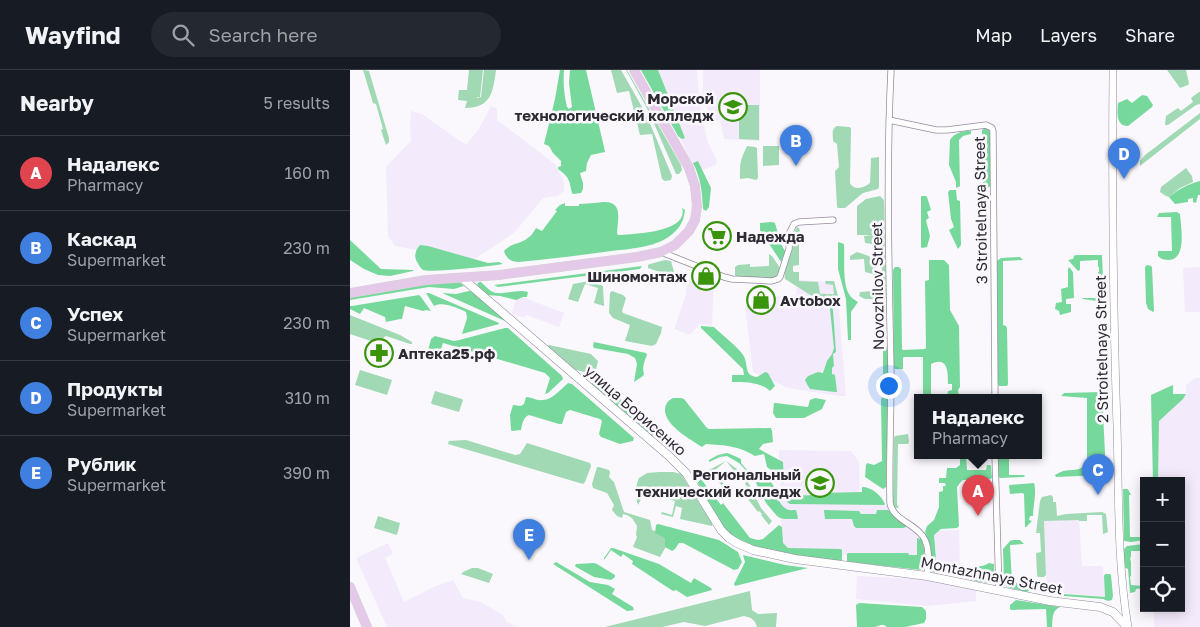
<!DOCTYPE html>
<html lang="en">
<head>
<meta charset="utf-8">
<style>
	body { margin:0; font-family:"Golos Text",sans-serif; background:#242831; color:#f1f3f6 }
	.controls { position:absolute; right:15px; bottom:15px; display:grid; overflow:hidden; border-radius:0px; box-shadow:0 2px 12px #0003 }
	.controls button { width:45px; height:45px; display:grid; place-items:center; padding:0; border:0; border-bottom:1px solid #363941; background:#171b24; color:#f1f3f6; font:25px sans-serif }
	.you { position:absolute; left:538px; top:315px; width:18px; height:18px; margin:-12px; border:4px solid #fff; border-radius:50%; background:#1a73e8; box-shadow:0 0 0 8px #1a73e833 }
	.badge { display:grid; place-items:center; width:32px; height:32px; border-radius:50%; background:#0f766e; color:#fff; font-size:16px; font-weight:700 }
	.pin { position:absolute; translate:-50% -41px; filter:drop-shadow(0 1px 2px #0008) }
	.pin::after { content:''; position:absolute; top:26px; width:18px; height:15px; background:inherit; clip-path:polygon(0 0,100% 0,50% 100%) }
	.popup { position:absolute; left:564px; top:324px; width:128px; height:65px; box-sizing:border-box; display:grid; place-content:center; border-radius:0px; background:#171b24; filter:drop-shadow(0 1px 4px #0005); font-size:16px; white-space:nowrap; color:#9ea1a6 }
	.popup b { font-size:19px; color:#f1f3f6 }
	.popup::after { content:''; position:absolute; left:50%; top:100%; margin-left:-10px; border:10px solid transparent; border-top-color:#171b24 }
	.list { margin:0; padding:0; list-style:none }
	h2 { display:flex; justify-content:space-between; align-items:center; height:65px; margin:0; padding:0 20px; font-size:21px }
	h2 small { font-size:16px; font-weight:400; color:#9ea1a6 }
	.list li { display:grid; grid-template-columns:32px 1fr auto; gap:15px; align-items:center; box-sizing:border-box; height:75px; padding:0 20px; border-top:1px solid #363941 }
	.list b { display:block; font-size:19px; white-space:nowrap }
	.list p { margin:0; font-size:16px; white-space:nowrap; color:#9ea1a6 }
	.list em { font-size:16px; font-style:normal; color:#9ea1a6 }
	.icon { flex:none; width:28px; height:28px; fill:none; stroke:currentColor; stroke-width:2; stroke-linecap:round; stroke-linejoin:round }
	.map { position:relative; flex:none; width:850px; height:557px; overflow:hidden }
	header { display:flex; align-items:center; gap:30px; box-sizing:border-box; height:70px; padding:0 25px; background:#171b24; border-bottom:1px solid #363941 }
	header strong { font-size:24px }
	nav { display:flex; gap:28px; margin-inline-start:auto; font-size:18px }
	.search { width:350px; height:45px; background:#242831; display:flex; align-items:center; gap:12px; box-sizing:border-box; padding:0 18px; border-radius:28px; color:#9ea1a6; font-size:19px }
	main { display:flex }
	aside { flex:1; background:#171b24 }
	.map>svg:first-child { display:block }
	.built { fill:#f3eafc }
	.green { fill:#a0d9b3 }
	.forest { fill:#77d89c }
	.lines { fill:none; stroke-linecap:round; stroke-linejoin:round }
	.minor-casing { stroke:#958b9f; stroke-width:7 }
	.tertiary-casing { stroke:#958b9f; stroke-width:8 }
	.secondary-casing { stroke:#958b9f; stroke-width:9 }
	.primary-casing { stroke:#d5d4d6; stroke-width:10 }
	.minor { stroke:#fff; stroke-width:5.5 }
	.tertiary { stroke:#fff; stroke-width:7 }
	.secondary { stroke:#fff; stroke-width:8 }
	.primary { stroke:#e5c9e9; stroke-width:9 }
	.labels { text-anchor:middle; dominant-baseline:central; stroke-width:5; stroke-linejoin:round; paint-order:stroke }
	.poi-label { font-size:15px; font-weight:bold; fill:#2e2a33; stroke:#faf8fd; text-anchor:end }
	.street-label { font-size:15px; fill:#2e2a33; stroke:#faf8fd }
</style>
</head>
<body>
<header>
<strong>Wayfind</strong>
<div class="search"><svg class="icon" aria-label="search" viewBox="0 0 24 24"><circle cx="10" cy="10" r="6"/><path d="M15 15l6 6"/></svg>Search here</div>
<nav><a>Map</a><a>Layers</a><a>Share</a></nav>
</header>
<main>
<aside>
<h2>Nearby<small>5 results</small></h2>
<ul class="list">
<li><span class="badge" style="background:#e0444e">A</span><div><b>Надалекс</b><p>Pharmacy</p></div><em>160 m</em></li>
<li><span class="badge" style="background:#3f7fe0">B</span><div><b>Каскад</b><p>Supermarket</p></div><em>230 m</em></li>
<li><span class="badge" style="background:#3f7fe0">C</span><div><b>Успех</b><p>Supermarket</p></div><em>230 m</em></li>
<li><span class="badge" style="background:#3f7fe0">D</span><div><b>Продукты</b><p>Supermarket</p></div><em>310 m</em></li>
<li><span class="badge" style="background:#3f7fe0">E</span><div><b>Рублик</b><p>Supermarket</p></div><em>390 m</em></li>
</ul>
</aside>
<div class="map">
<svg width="850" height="557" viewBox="0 0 850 557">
	<rect width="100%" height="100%" fill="#faf8fd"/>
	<path class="built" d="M303 0H347L350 35 357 70 367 91 366 95 353 100 342 95 331 70Z
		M353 0H410V71L374 69 370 50 365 51 355 34 353 21Z
		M141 36 147 39V50L205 94 214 112V121L207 126 193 128 164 163 123 190 45 176 38 166 36 97 61 71 60 57 61 41 72 44 116 75 129 59Z
		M850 197V242H835L833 198Z
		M337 210 364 215 362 255 350 254 340 265 324 259 336 225Z
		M449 210 483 212 488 225 496 326H489L438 318 403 302 395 237 403 228 447 225 446 219Z
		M167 225 214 243 209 257 176 245 174 248 162 243Z
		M845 308H850V557H804V538H831V411H803L801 325 823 315V324H836V315Z
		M429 380 501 381 509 392 510 434 537 435 543 445 567 464V487L432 483Z
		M729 449 732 496H753L755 527 697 522 694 451Z
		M609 460 610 499 587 500 584 461Z
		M38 473 43 484 35 488 54 532 86 516 103 510 113 528 130 532 152 544 157 552 168 557H37L6 488Z
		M507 506 570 509 626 520V531L577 536 506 529Z"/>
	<path class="green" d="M13 0 19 1 39 68V72L36 75 31 60 33 59 26 34 23 33Z
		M119 0H133L130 27H127V28L131 27 134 0H146C143 21 142 38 115 38L117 31 108 30 109 20H117Z
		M261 0H271L296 44 322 106 321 110 315 111 312 109 302 64 290 65 279 21H278L267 23Z
		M276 0H277L331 95 332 100 329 104H326L299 42Z
		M817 0H836L839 13 838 15 830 18Z
		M849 22H850V34L846 35 818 55H815L816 46 828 38 831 41 843 32 841 28Z
		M389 35H409V70L389 69Z
		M850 43V49L790 96V91L795 85Z
		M487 56 499 57 501 58 500 113C504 121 514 118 520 113L521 88 529 87V117L528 119 513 123 495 138H488L487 137 485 101 489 97 487 74 483 71C483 65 481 59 487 56Z
		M397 76 405 77 407 78 408 108 406 110 398 108 390 109C390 92 390 91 397 76Z
		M413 76H429V95L413 96Z
		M836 98 842 106 843 112 830 118 819 127 816 126 810 122 811 117Z
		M530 126 533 129 534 131 536 229 532 228C532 218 534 205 531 196 528 186 522 184 522 174L515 173 514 166 522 165H507V136L516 129Z
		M447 157H448L450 160 449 167V195L443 196V201L444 202H449V211L468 212 470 224C475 223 479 225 484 224L483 215 476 214 475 211H484L488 226 471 228 470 226H462L435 209C433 200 439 190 442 181 444 173 442 164 447 157Z
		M507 182 519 186 525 196 526 202V229H515L509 226 510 222 523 221V204L515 202 514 189 500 190V186Z
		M419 184 422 186 430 198 426 207 422 208 387 207 385 205V197L388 195 400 194V197L419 196Z
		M315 190 321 191 326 209 325 211 323 210 321 206 298 198V195L300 194Z
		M239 211 253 216 254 236 244 233 248 218 235 214 228 232 218 229 223 214Z
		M262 221 273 225 276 228 272 241 273 243 312 257 311 263 306 274 302 276 275 271 280 255 263 248 259 243 260 223Z
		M0 245 50 265 62 272V274H60L36 266 34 267 32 273 30 274 0 264Z
		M199 275 241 284 248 291 245 304 244 305 223 299 198 277 197 276Z
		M10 300 42 310 37 325 5 315Z
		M85 321 112 329 113 330 109 342 82 334 81 333Z
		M558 364 559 372 558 374H548L547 435 549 437 545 439 543 435 544 368 545 366Z
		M116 370 165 385 170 384 177 373 240 393 241 396 235 412 233 414 98 374 99 371Z
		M376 391 364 401 374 414 372 416 359 400 376 391 387 399 398 412 411 438 422 451 419 455 411 445 412 444 409 441 408 442 394 424 400 420 395 414 396 412 393 409 392 410Z
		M247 397H249L259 400 260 402 259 407 264 412 274 442 300 450 302 460 322 466 310 487 283 477 287 467 286 465 287 456C282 448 283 447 273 444L272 448 267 446 262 440 264 435 257 423 243 418 242 414Z
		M309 402H323L331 404 362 453V456L330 449 332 438 326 436 323 447 311 444 312 442 322 445 325 431 310 427 311 420 293 416 290 429H291L288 435C285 426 285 417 289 408L297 403Z
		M701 425 703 427V432H706L707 446 716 444 752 442 756 444 758 462 756 463 753 464 752 445H737V451H729V450L694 451 696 505 694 507H688L687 505 686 483 691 482 690 463H686L690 431 692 427Z
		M28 446 50 453 47 465 24 458Z
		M122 498H128L143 504 139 513 111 504 113 502Z
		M400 521 402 540 408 544 427 543 426 557H407L405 552 401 548 394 546 355 556 334 552 312 557H255Z"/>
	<path class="forest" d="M210 0H214C213 13 214 24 217 37L219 39 222 37 219 13 220 0H236L254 77 255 82 241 85 237 93 236 101 230 103 233 113V119L231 123 223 124 222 123C219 109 219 107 208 99V97L211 96V91L203 83 199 76 194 74 205 29Z
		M291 0H308L335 68 332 69 328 66Z
		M792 25 797 26 803 35 802 37 778 56C766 56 767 43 768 33L777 29 782 33Z
		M635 58 639 60 640 62 641 116 639 117 633 118 632 85H637V67H632V60Z
		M621 61V64L613 66 609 70 610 116 606 118V112L599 95 600 70C605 62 613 61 621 61Z
		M348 91 361 118 359 137 356 141 353 139C352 121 351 109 343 93Z
		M850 111V125H848L846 133 843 132V128L838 129V132L825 134 819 127C829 119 838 114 850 111Z
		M600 120H606L607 130 610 131 611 175 608 179 599 160 604 157 601 149 598 122Z
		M571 126H576L577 127 581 140 577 142 579 148 576 150 580 166 577 177 572 178 571 177Z
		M253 132C273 131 268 148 267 163L268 165H270C285 164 327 162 332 146 333 143 333 140 332 138L335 140C334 152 328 161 317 168 299 179 274 179 254 182 226 186 197 189 169 192 162 192 156 189 154 181 162 172 170 175 179 167 182 165 184 161 186 158L192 161 207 141 205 140 210 135 215 133V136H229V134L245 133Z
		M827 142 830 144C831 157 837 189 819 190 814 190 811 189 808 186V181H822L821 147H807L809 143Z
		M422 152 425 153 431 174 435 181 431 192 410 160V153Z
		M0 170 31 199 64 200 63 201 40 206 28 205 14 199 0 190Z
		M488 172 494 174C495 187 492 213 499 224 501 228 505 230 508 232L501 242V270H498L496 229 488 199Z
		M70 175 78 176 138 193 149 192 153 194C144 196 80 203 73 200 70 198 68 193 66 190 64 185 66 179 70 175Z
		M726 185H752L754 232 733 229 732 228H748V202H749V197H748V190L730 191V200L728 201 718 190 723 189 724 186Z
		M670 187 673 190 653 191V255L656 256 657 258 658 314 657 316H649L648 314 647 191 651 188Z
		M579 190H594L599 195 600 240 609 256 610 317 608 320 609 327H597L598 321 602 320V314H598C598 302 598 286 581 294V327H573V287H554L553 288V299H545L544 298 543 200 545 197H549L551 199 552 279 553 280 575 279 576 278 575 211 579 210Z
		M797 195 801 196 802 197 804 241 803 242 798 239 796 233 795 197Z
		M292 196 290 199 148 217 144 215Z
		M719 197 723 202 724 228 716 229V234H721V242L710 245 709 241 705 239 706 233 712 232 711 219 718 217V199Z
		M109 212 114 216 104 219 79 217 0 230V227L77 214Z
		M129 212H131C134 215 137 218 141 221 150 227 167 218 178 222L177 227H173L166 230 150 226 137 225 127 215Z
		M119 221 123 222 156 249 155 251 92 223 106 224Z
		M76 223H79L149 253V254L112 264 117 248 116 242C108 238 92 231 84 236Z
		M69 225 71 227 81 241 76 240 73 241 55 236 52 249H50L36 252 35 247 14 238 10 244 0 239V236H2Z
		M480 227H482L486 282 483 284 484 296 482 298V304L485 305 487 322H485L460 319 458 316 455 310 458 306 468 302 473 303 477 291 482 284 484 278 479 229Z
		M351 256 364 257C372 265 387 276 393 285 399 293 393 306 407 307L415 302 418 303 425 316 420 321C411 312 395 312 382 312V305H394L393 299 351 258Z
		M155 258H158L212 306 213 309 198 323 195 324 200 308 195 303 93 273 88 288 86 289 78 287 77 285 81 269 85 266 104 271 109 270Z
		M244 272 296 283 297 285C294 292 292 297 294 304L293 306 284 312 287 294 285 288 278 284 244 278 243 276Z
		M534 276 538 277V321H529L528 308 533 304V277Z
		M218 313 222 314 284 368 283 371 270 374 251 367 249 364 252 351 250 349 220 340 216 342 212 354H209L179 345C173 347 172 355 171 360L162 361 161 360 160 345 163 335 171 336 174 334 176 327C181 327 187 331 193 330 202 330 211 319 218 313Z
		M242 313 265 320 268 327 301 359 303 362V367L241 315Z
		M823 315V324H836L833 329 809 351 808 411H803L801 325Z
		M752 322 756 404 754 405 706 407 705 405C707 404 710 402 713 401 723 399 731 402 737 392V328L711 326 714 323Z
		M532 327H537L538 329 536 417 533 419 515 407 516 395 517 393 524 395 532 391 531 330Z
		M323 328H331L334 329 357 358 359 359 421 358 422 361 423 372 413 374 409 379 433 392 434 413 432 412 425 403 417 397 414 384 405 386C389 376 374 375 356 374L352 377C340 369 316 356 315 341 315 335 317 331 323 328Z
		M465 328 476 330 472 339 454 348H426L423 343 424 333H426L458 337 460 330Z
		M377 383 380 384 391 389V393L404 408C408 406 411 407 415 408 428 413 425 431 435 438 438 441 442 440 446 440L448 448 447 449H434L430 448 427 446 416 433 404 409 389 393 377 386 370 387 359 392V390L368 385Z
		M610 385H616L617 400H636L637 395H640L641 396 642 408 640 409 613 410 610 413 607 417 609 456 607 458 591 459 584 465 587 501 584 503 581 500V477L575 462 577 456 584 450 589 437V422L593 421V416H596L595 413H589V408H596L597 398H606L610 395Z
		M648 385H659V405H673L675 406 674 407 650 408 648 406Z
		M351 409 371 435 373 433 400 468 408 470 413 469 429 455 432 457 433 473 438 478 491 479 492 480V490L491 491C463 487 399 483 379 463 366 449 357 430 348 413V412Z
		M684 413C687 423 683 435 683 446H680L679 450 682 451 676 457H675V454L674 424 672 423 660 424 659 415Z
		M512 417C522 417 531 425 535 434L534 435 440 434 437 432 435 426 466 425 472 423 512 422Z
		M773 419H778L781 425H779L780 467H794V470L781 472 774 471Z
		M474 440 509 441 511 444H526L527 440H538L556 456V457L553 458H506L504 456 502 449H475Z
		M308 454 369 470 388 482 392 492 388 499 384 500 333 473H329L325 479 322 481 315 477V468L305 463 306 455Z
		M567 468 571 469 574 478V498L571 500 498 492 497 491V484L498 483H558L559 485H567Z
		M663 470H670L674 474 660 475 662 513 680 512V519L679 521 676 522 657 517 654 514 653 479 660 471Z
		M794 474V481H781V487L780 488 781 492V506L780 507 781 515 794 516V518L786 519 785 522 780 523 778 499 774 497V479L777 476Z
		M261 478H263L309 494 341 513 344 508 361 518 362 520 337 527 326 520 323 521 282 494 283 491 273 484 271 487 261 480 254 490V488Z
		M393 485 435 495 458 498 385 516 384 514 395 492Z
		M206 492 240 512 258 515 265 519 262 524 283 537 284 540 277 541 203 494Z
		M244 493 247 494 265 505V507L261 510 244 507 226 497 225 496 226 494Z
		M639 493 644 494V511C638 514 625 512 619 508V499C625 495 632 498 639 493Z
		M755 504H760L761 505 763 526 762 530 758 531 753 529 714 526V524L755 527 754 506Z
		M666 530 710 537C701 541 703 549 702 557H697L696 539 661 540 660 539V535Z
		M509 533 572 537 576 541V549L574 553 555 557H537L534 555H531L525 557H507L506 535Z"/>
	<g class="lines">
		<defs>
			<path id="minor" d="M541 0C536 101 539 202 541 304 541 347 539 390 540 433 543 451 568 454 575 470 580 481 578 494 577 506
				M539 50 586 60H597L636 55 642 58 643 61 645 327
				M311 182 374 207 382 209 422 211 428 209 430 207 439 179 440 162 444 154 449 152 483 150
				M645 385 649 521"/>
			<path id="tertiary" d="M763 0C762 119 763 238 767 356 769 423 767 491 778 557"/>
			<path id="secondary" d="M112 208 319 386 336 403 371 460 379 468 387 473 403 480 445 489 577 506 700 531 750 537 763 542 777 557"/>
			<path id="primary" d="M0 223 76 210 149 205 287 187 311 182 325 175 339 161 345 150 347 136 345 116 339 98 284 0
				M0 517 17 557"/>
		</defs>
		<use href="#minor" class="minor-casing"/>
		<use href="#tertiary" class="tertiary-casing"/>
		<use href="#secondary" class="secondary-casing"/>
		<use href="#primary" class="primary-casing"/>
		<use href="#minor" class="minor"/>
		<use href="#tertiary" class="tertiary"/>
		<use href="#secondary" class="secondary"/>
		<use href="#primary" class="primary"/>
	</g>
	<defs>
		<symbol id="university-ring" viewBox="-11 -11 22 22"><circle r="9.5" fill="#faf8fd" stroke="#39940c" stroke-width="1.5"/><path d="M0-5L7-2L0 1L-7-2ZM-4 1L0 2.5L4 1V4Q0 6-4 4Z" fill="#39940c"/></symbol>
		<symbol id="supermarket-ring" viewBox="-11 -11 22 22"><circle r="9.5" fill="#faf8fd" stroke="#39940c" stroke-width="1.5"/><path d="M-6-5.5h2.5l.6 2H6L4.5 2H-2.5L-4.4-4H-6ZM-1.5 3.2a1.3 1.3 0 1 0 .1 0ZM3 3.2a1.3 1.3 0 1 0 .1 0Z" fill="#39940c"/></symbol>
		<symbol id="shop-ring" viewBox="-11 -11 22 22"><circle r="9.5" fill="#faf8fd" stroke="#39940c" stroke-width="1.5"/><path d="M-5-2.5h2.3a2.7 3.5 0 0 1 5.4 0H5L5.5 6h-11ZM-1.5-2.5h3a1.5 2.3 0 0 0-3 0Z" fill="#39940c"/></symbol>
		<symbol id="pharmacy-ring" viewBox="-11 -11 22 22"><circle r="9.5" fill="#faf8fd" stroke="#39940c" stroke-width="1.5"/><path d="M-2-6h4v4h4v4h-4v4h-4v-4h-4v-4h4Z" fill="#39940c"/></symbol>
	</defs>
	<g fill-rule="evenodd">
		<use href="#university-ring" x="367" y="21" width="32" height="32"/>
		<use href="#supermarket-ring" x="351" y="150" width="32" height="32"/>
		<use href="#shop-ring" x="340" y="190" width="32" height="32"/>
		<use href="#shop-ring" x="395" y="214" width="32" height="32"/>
		<use href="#pharmacy-ring" x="13" y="267" width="32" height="32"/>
		<use href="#university-ring" x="454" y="397" width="32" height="32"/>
	</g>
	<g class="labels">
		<g class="poi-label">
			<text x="364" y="28">Морской<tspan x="364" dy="17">технологический колледж</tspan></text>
			<text x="386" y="166" text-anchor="start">Надежда</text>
			<text x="337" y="206">Шиномонтаж</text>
			<text x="430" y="230" text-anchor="start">Avtobox</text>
			<text x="48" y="283" text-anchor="start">Аптека25.рф</text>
			<text x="451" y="404">Региональный<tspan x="451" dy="17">технический колледж</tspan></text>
		</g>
		<g class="street-label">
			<text transform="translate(630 140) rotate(-91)">3 Stroitelnaya Street</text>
			<text transform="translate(527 216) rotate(-91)">Novozhilov Street</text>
			<text transform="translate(751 279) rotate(-91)">2 Stroitelnaya Street</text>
			<text transform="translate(286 340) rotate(41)">улица Борисенко</text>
			<text transform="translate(642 505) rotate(11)">Montazhnaya Street</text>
		</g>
	</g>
</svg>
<div class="controls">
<button>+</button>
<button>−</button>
<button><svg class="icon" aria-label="locate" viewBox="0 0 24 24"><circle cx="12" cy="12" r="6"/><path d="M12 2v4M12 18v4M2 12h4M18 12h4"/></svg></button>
</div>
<div class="you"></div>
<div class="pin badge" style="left:628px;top:446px;background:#e0444e">A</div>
<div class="popup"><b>Надалекс</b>Pharmacy</div>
<div class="pin badge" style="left:446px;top:96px;background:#3f7fe0">B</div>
<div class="pin badge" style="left:748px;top:425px;background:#3f7fe0">C</div>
<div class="pin badge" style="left:774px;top:109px;background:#3f7fe0">D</div>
<div class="pin badge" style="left:179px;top:490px;background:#3f7fe0">E</div>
</div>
</main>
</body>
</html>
